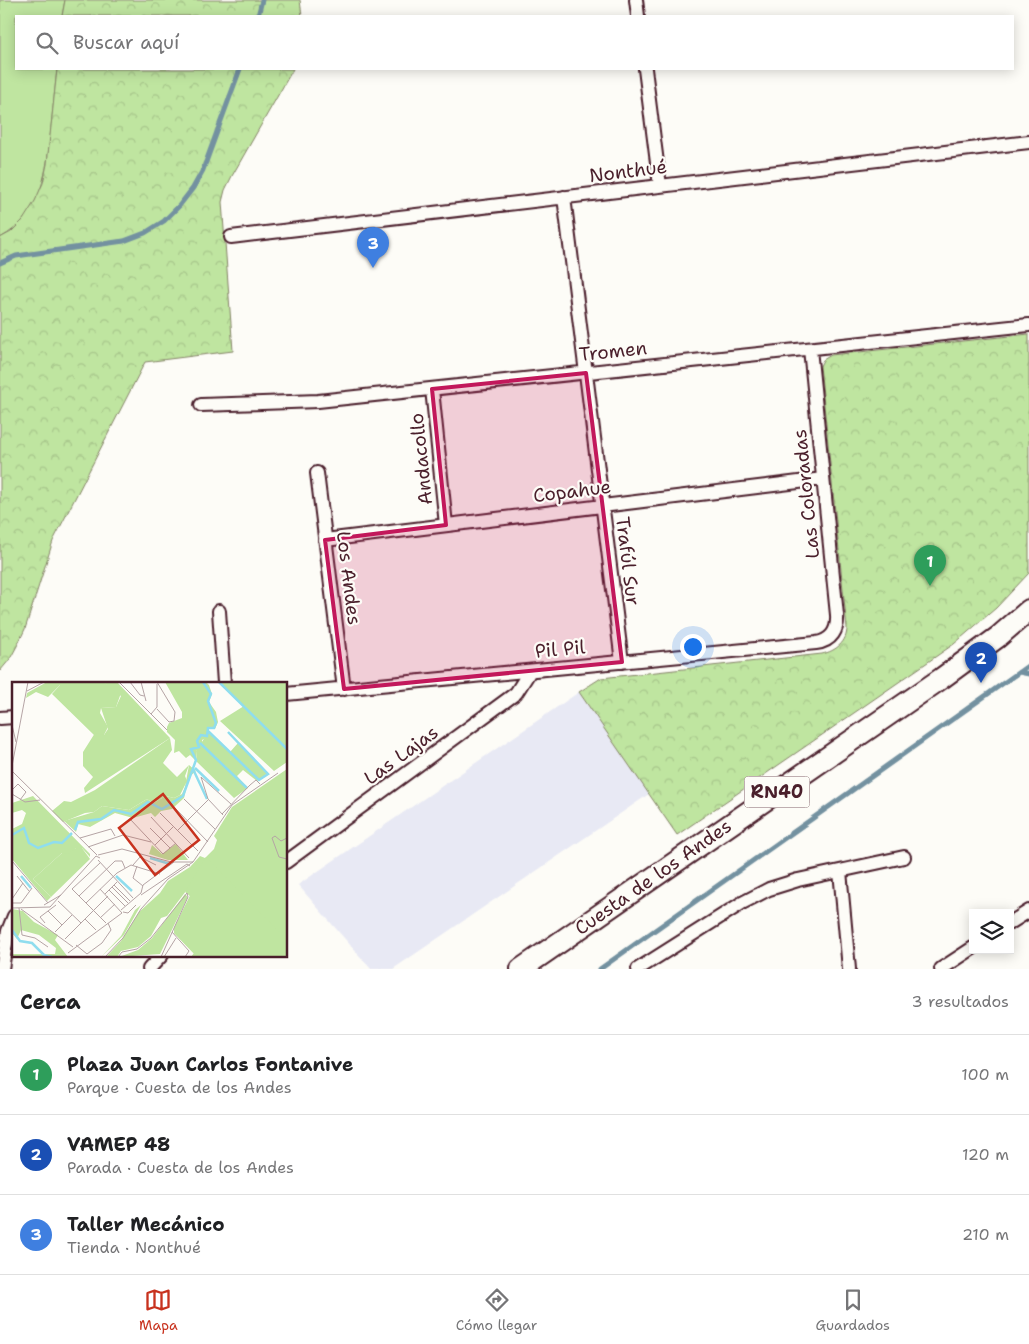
<!DOCTYPE html>
<html lang="es">
<head>
<meta charset="utf-8">
<style>
	body { margin:0; font-family:"Shantell Sans",sans-serif; background:#f6f6f6; color:#202124 }
	.controls { position:absolute; right:15px; bottom:15px; display:grid; overflow:hidden; border-radius:0px; box-shadow:0 2px 12px #0003 }
	.controls button { width:45px; height:45px; display:grid; place-items:center; padding:0; border:0; border-bottom:1px solid #e0e0e0; background:#fff; color:#202124; font:25px sans-serif }
	.you { position:absolute; left:692px; top:646px; width:18px; height:18px; margin:-12px; border:4px solid #fff; border-radius:50%; background:#1a73e8; box-shadow:0 0 0 8px #1a73e833 }
	.badge { display:grid; place-items:center; width:32px; height:32px; border-radius:50%; background:#c8321e; color:#fff; font-size:16px; font-weight:700 }
	.pin { position:absolute; translate:-50% -41px; filter:drop-shadow(0 1px 2px #0008) }
	.pin::after { content:''; position:absolute; top:26px; width:18px; height:15px; background:inherit; clip-path:polygon(0 0,100% 0,50% 100%) }
	.list { margin:0; padding:0; list-style:none }
	h2 { display:flex; justify-content:space-between; align-items:center; height:65px; margin:0; padding:0 20px; font-size:21px }
	h2 small { font-size:16px; font-weight:400; color:#757577 }
	.list li { display:grid; grid-template-columns:32px 1fr auto; gap:15px; align-items:center; box-sizing:border-box; height:80px; padding:0 20px; border-top:1px solid #e0e0e0 }
	.list b { display:block; font-size:19px; white-space:nowrap }
	.list p { margin:0; font-size:16px; white-space:nowrap; color:#757577 }
	.list em { font-size:16px; font-style:normal; color:#757577 }
	.icon { flex:none; width:28px; height:28px; fill:none; stroke:currentColor; stroke-width:2; stroke-linecap:round; stroke-linejoin:round }
	.map { position:relative; flex:none; width:1029px; height:969px; overflow:hidden }
	.search { position:absolute; background:#fff; box-shadow:0 2px 12px #0003; left:15px; right:15px; top:15px; height:55px; display:flex; align-items:center; gap:12px; box-sizing:border-box; padding:0 18px; border-radius:0px; color:#757577; font-size:19px }
	.sheet { height:305px; background:#fff }
	nav { display:flex; justify-content:space-around; align-items:center; box-sizing:border-box; height:70px; border-top:1px solid #e0e0e0; background:#fff; font-size:14px; color:#757577 }
	nav a { display:grid; justify-items:center; gap:2px }
	nav .on { color:#c8321e }
	.map>svg:first-child { display:block }
	.built { fill:#e8e9f4 }
	.grass { fill:#bfe5a0; stroke:#848266 }
	.forest { fill:url(#forest-crowns); stroke:#848266 }
	.lines { fill:none; stroke-linecap:round; stroke-linejoin:round }
	.stream { stroke:#7391a0; stroke-width:5 }
	.minor-casing { stroke:#4a1f2b; stroke-width:16 }
	.primary-casing { stroke:#4a1f2b; stroke-width:24 }
	.minor { stroke:#fdfcf7; stroke-width:12 }
	.primary { stroke:#fdfcf7; stroke-width:20 }
	.marked { fill:#c2185b; fill-opacity:0.2; stroke:#c2185b; stroke-width:4; stroke-linejoin:round }
	.labels { text-anchor:middle; dominant-baseline:central; stroke-width:4.5; stroke-linejoin:round; paint-order:stroke }
	.shield { fill:#fdfcf7; stroke:#806168; stroke-width:1 }
	.shield-label { font-size:18px; font-weight:bold; fill:#4a1f2b }
	.street-label { font-size:19px; fill:#4a1f2b; stroke:#fdfcf7 }
	.inset-river { fill:none; stroke:#8fddee; stroke-width:2.5 }
	.inset-road { fill:none; stroke:#b5a4a5; stroke-width:1 }
	.view { fill:#c8321e; fill-opacity:0.15; stroke:#c8321e; stroke-width:2.5 }
	.inset-edge { fill:none; stroke:#4a1f2b; stroke-width:2.5 }
</style>
</head>
<body>
<div class="map">
<svg width="1029" height="969" viewBox="0 0 1029 969">
	<defs>
		<pattern id="forest-crowns" width="20" height="18" patternUnits="userSpaceOnUse" patternTransform="scale(1.25)"><rect width="20" height="18" fill="#bfe5a0"/><path d="M2 6a3 3 0 1 1 6 0M12 15a3 3 0 1 1 6 0" fill="none" stroke="#a6c48a"/></pattern>
	</defs>
	<rect width="100%" height="100%" fill="#fdfcf7"/>
	<filter id="ink" filterUnits="userSpaceOnUse"><feTurbulence type="fractalNoise" baseFrequency=".02" numOctaves="2"/><feDisplacementMap in="SourceGraphic" scale="10" xChannelSelector="R" yChannelSelector="G"/><feConvolveMatrix kernelMatrix="1 2 1 2 8 2 1 2 1" color-interpolation-filters="sRGB"/></filter>
	<g filter="url(#ink)">
		<path class="built" d="M579 692 649 794 393 969H371L298 885Z"/>
		<path class="grass" d="M0 0H65L62 16H16V69H57C55 88 53 107 51 127 47 170 43 215 0 238Z"/>
		<path class="forest" d="M65 0H300L302 16H62Z
			M57 69H293L232 176 225 190 222 202 233 351 145 362 53 541 25 629 18 644 10 659 0 671V238L11 232 23 220 35 201 43 183 47 164Z
			M1029 334V573L996 608 954 644 677 835 579 692 601 678 822 654C836 651 847 642 847 628L820 366 823 360 831 355Z"/>
		<g class="lines">
			<path class="stream" d="M258 16 262 0
				M0 263 16 256 124 241 145 233 164 221 179 206 193 188 203 170 240 69
				M1019 672 1029 674
				M600 969 1029 665"/>
			<defs>
				<path id="minor" d="M636 0 638 16
					M645 69 660 186
					M564 197 622 662
					M231 237 1029 142
					M432 389 446 525
					M201 405 318 401 1029 325
					M317 473 344 689
					M325 540 823 479
					M219 611 224 683
					M286 694 816 643C832 641 838 630 837 615L810 349
					M0 718 14 717
					M286 862 508 699 516 693 530 671
					M840 871 849 969
					M1010 923 1029 911
					M2 969 8 931 14 916
					M149 969 162 955
					M638 969 742 903 769 889 798 880 904 857
					M941 969 973 948"/>
				<path id="primary" d="M521 969 942 678 998 637 1029 610"/>
			</defs>
			<use href="#minor" class="minor-casing"/>
			<use href="#primary" class="primary-casing"/>
			<use href="#minor" class="minor"/>
			<use href="#primary" class="primary"/>
		</g>
	</g>
	<path class="marked" d="M586 373 622 662 344 689 325 540 446 525 432 389Z"/>
	<g class="labels">
		<rect class="shield" x="744.5" y="776.5" width="65" height="31" rx="4"/>
		<g class="shield-label">
			<text x="777" y="792">RN40</text>
		</g>
		<g class="street-label">
			<text transform="translate(628 171) rotate(-7)">Nonthué</text>
			<text transform="translate(613 351) rotate(-6)">Tromen</text>
			<text transform="translate(421 459) rotate(-96)">Andacollo</text>
			<text transform="translate(572 491) rotate(-7)">Copahue</text>
			<text transform="translate(806 494) rotate(-96)">Las Coloradas</text>
			<text transform="translate(628 561) rotate(83)">Trafúl Sur</text>
			<text transform="translate(349 578) rotate(83)">Los Andes</text>
			<text transform="translate(560 649) rotate(-5)">Pil Pil</text>
			<text transform="translate(401 755) rotate(-36)">Las Lajas</text>
			<text transform="translate(653 877) rotate(-35)">Cuesta de los Andes</text>
		</g>
	</g>
	<g transform="translate(12 682)">
		<rect width="275" height="275" fill="#fdfcf7"/>
		<path d="M65 0H91L109 11 104 25 89 26 88 31 96 45 92 53H82L40 12 48 3ZM208 0H275V80L262 89 208 39 232 24ZM197 49 218 70 226 61 256 91 245 99 231 88 225 94 236 106 222 116 185 80 184 69ZM158 56 160 68 151 81 165 95 177 83 173 94 175 99 168 113 162 116 154 114 141 121 135 117 117 128 90 124 82 130 73 131 51 140 40 129 52 119 59 120 83 108ZM64 166H70L78 177 39 215 21 197 50 171Z" fill="#bfe5a0"/>
		<path d="M35 0H65L54 5 48 3 36 15 24 10 14 16 15 11ZM91 0H105L158 56 73 111 72 106 81 95 71 84V70L83 51 92 53 96 47 89 26 104 25 109 14ZM153 0H194L197 3 200 12 197 20 204 30 206 40 203 47H197L196 55 190 58V65L184 69 185 80 178 73 174 76 167 69 162 71 163 58 155 50V45L157 41 170 36V30ZM177 83 184 89 177 95 172 116 160 127 149 129 143 135 139 131 121 136 103 131 78 145 66 142 64 150 52 139 82 130 90 124 117 128 135 117 141 121 154 114 162 116 170 112 173 105ZM275 87V275H179L182 271 162 251V246L178 214 174 209 155 234 149 236 139 254 126 265 109 269 105 275H94L109 259 127 230 148 211 156 199 178 185 188 174 193 176 202 167 205 158 202 154 220 125ZM21 114 78 172V175L70 166H64L56 172 50 171 21 197 39 215 35 219 0 177V147L10 142 14 131 10 128 0 131V121ZM164 162 176 178H156L137 172 140 163 150 172ZM173 212 176 215 148 272 107 275 126 268 140 256ZM129 223 112 253 89 275 109 254 123 228ZM0 227 11 229 22 240 46 253 43 258 56 275H0V272H43L44 266 27 253 9 248 5 257 0 251Z" fill="#bfe5a0"/>
		<path d="M194 175 275 258V275H185L162 251V246L178 214 173 210Z" fill="#bfe5a0"/>
		<path class="inset-river" d="M207 0 275 67M196 49 247 98 256 92 216 50M188 61 235 106M183 86 207 109M181 87 195 117M63 148 66 140 89 137 102 128 119 132 136 120 150 127 171 114 184 78 179 67 187 65 185 59 189 53 195 54 196 46H202L204 41 196 19 199 12 191 0M0 153 12 146 17 161 26 166 42 160 50 161 60 151M138 176 158 182M9 194 19 206M104 194 120 209M0 248 8 259 20 261 32 273 40 275"/>
		<path class="inset-road" d="M107 0 155 48M118 0 128 13 132 14M129 0 134 19M145 0 163 30 162 39 157 40 145 27M15 9 32 0M139 32 145 25V2M0 43 4 60M0 84 16 0M0 89 85 173M189 95 196 117 211 133M189 95 219 122M0 108 6 102 14 110 8 118M0 112 13 120 28 118M172 117 203 147M162 125 196 160M148 131 186 169M210 132 238 103 244 98 248 102M139 135 177 176M118 137 151 172 164 161M138 146 158 166M166 148 196 118M68 156 99 147 103 154M275 156 269 159 263 154 260 156 267 175 275 177M143 163 162 144M76 165 111 153 139 160M86 173 110 167 159 180H181L220 123 266 91M86 178 121 216M0 179 36 221M88 181 60 207 94 241M121 183 128 175 144 183M125 184 121 196 131 204M5 194 17 209M102 203 118 219M100 205 116 221M97 208 113 224M93 212 105 200M129 213 175 182 178 184M67 214 103 179H110L113 186M0 217 11 201M46 219 69 241M0 221H9L20 206M74 221 105 191 119 183 148 192M32 223 49 213M0 226 38 225 84 174 88 176M7 226 10 253 23 256 36 265M9 227 61 265M109 228 129 211 131 203 162 180M36 229 50 243M111 230 116 231 124 223M88 236 103 222M73 237 84 248M33 241 28 235 44 223M43 250 60 233M160 250 177 269 173 275M53 257 96 214M64 263 75 272 90 261 99 248 96 241M56 271 110 231 88 207M93 275 111 256 129 227 156 197 181 180M106 275 110 270 125 267 139 256 175 211 176 215 149 275M152 275 164 256"/>
		<path class="view" d="M151 112 187 158 143 193 107 146Z"/>
		<rect width="275" height="275" class="inset-edge"/>
	</g>
</svg>
<div class="controls">
<button><svg class="icon" aria-label="layers" viewBox="0 0 24 24"><path d="M12 4l9 5-9 5-9-5zM3 14l9 5 9-5"/></svg></button>
</div>
<div class="you"></div>
<div class="pin badge" style="left:930px;top:586px;background:#2e9e5b">1</div>
<div class="pin badge" style="left:981px;top:683px;background:#1a4fb4">2</div>
<div class="pin badge" style="left:373px;top:268px;background:#3f7fe0">3</div>
<div class="search"><svg class="icon" aria-label="search" viewBox="0 0 24 24"><circle cx="10" cy="10" r="6"/><path d="M15 15l6 6"/></svg>Buscar aquí</div>
</div>
<section class="sheet">
<h2>Cerca<small>3 resultados</small></h2>
<ul class="list">
<li><span class="badge" style="background:#2e9e5b">1</span><div><b>Plaza Juan Carlos Fontanive</b><p>Parque · Cuesta de los Andes</p></div><em>100 m</em></li>
<li><span class="badge" style="background:#1a4fb4">2</span><div><b>VAMEP 48</b><p>Parada · Cuesta de los Andes</p></div><em>120 m</em></li>
<li><span class="badge" style="background:#3f7fe0">3</span><div><b>Taller Mecánico</b><p>Tienda · Nonthué</p></div><em>210 m</em></li>
</ul>
</section>
<nav>
<a class="on"><svg class="icon" aria-label="map" viewBox="0 0 24 24"><path d="M3 6l6-2 6 2 6-2v14l-6 2-6-2-6 2zM9 4v14M15 6v14"/></svg>Mapa</a>
<a><svg class="icon" aria-label="directions" viewBox="0 0 24 24"><path d="M12 3l9 9-9 9-9-9zM9 14v-3h6M13 9l2 2-2 2"/></svg>Cómo llegar</a>
<a><svg class="icon" aria-label="saved" viewBox="0 0 24 24"><path d="M7 4h10v16l-5-4-5 4z"/></svg>Guardados</a>
</nav>
</body>
</html>
